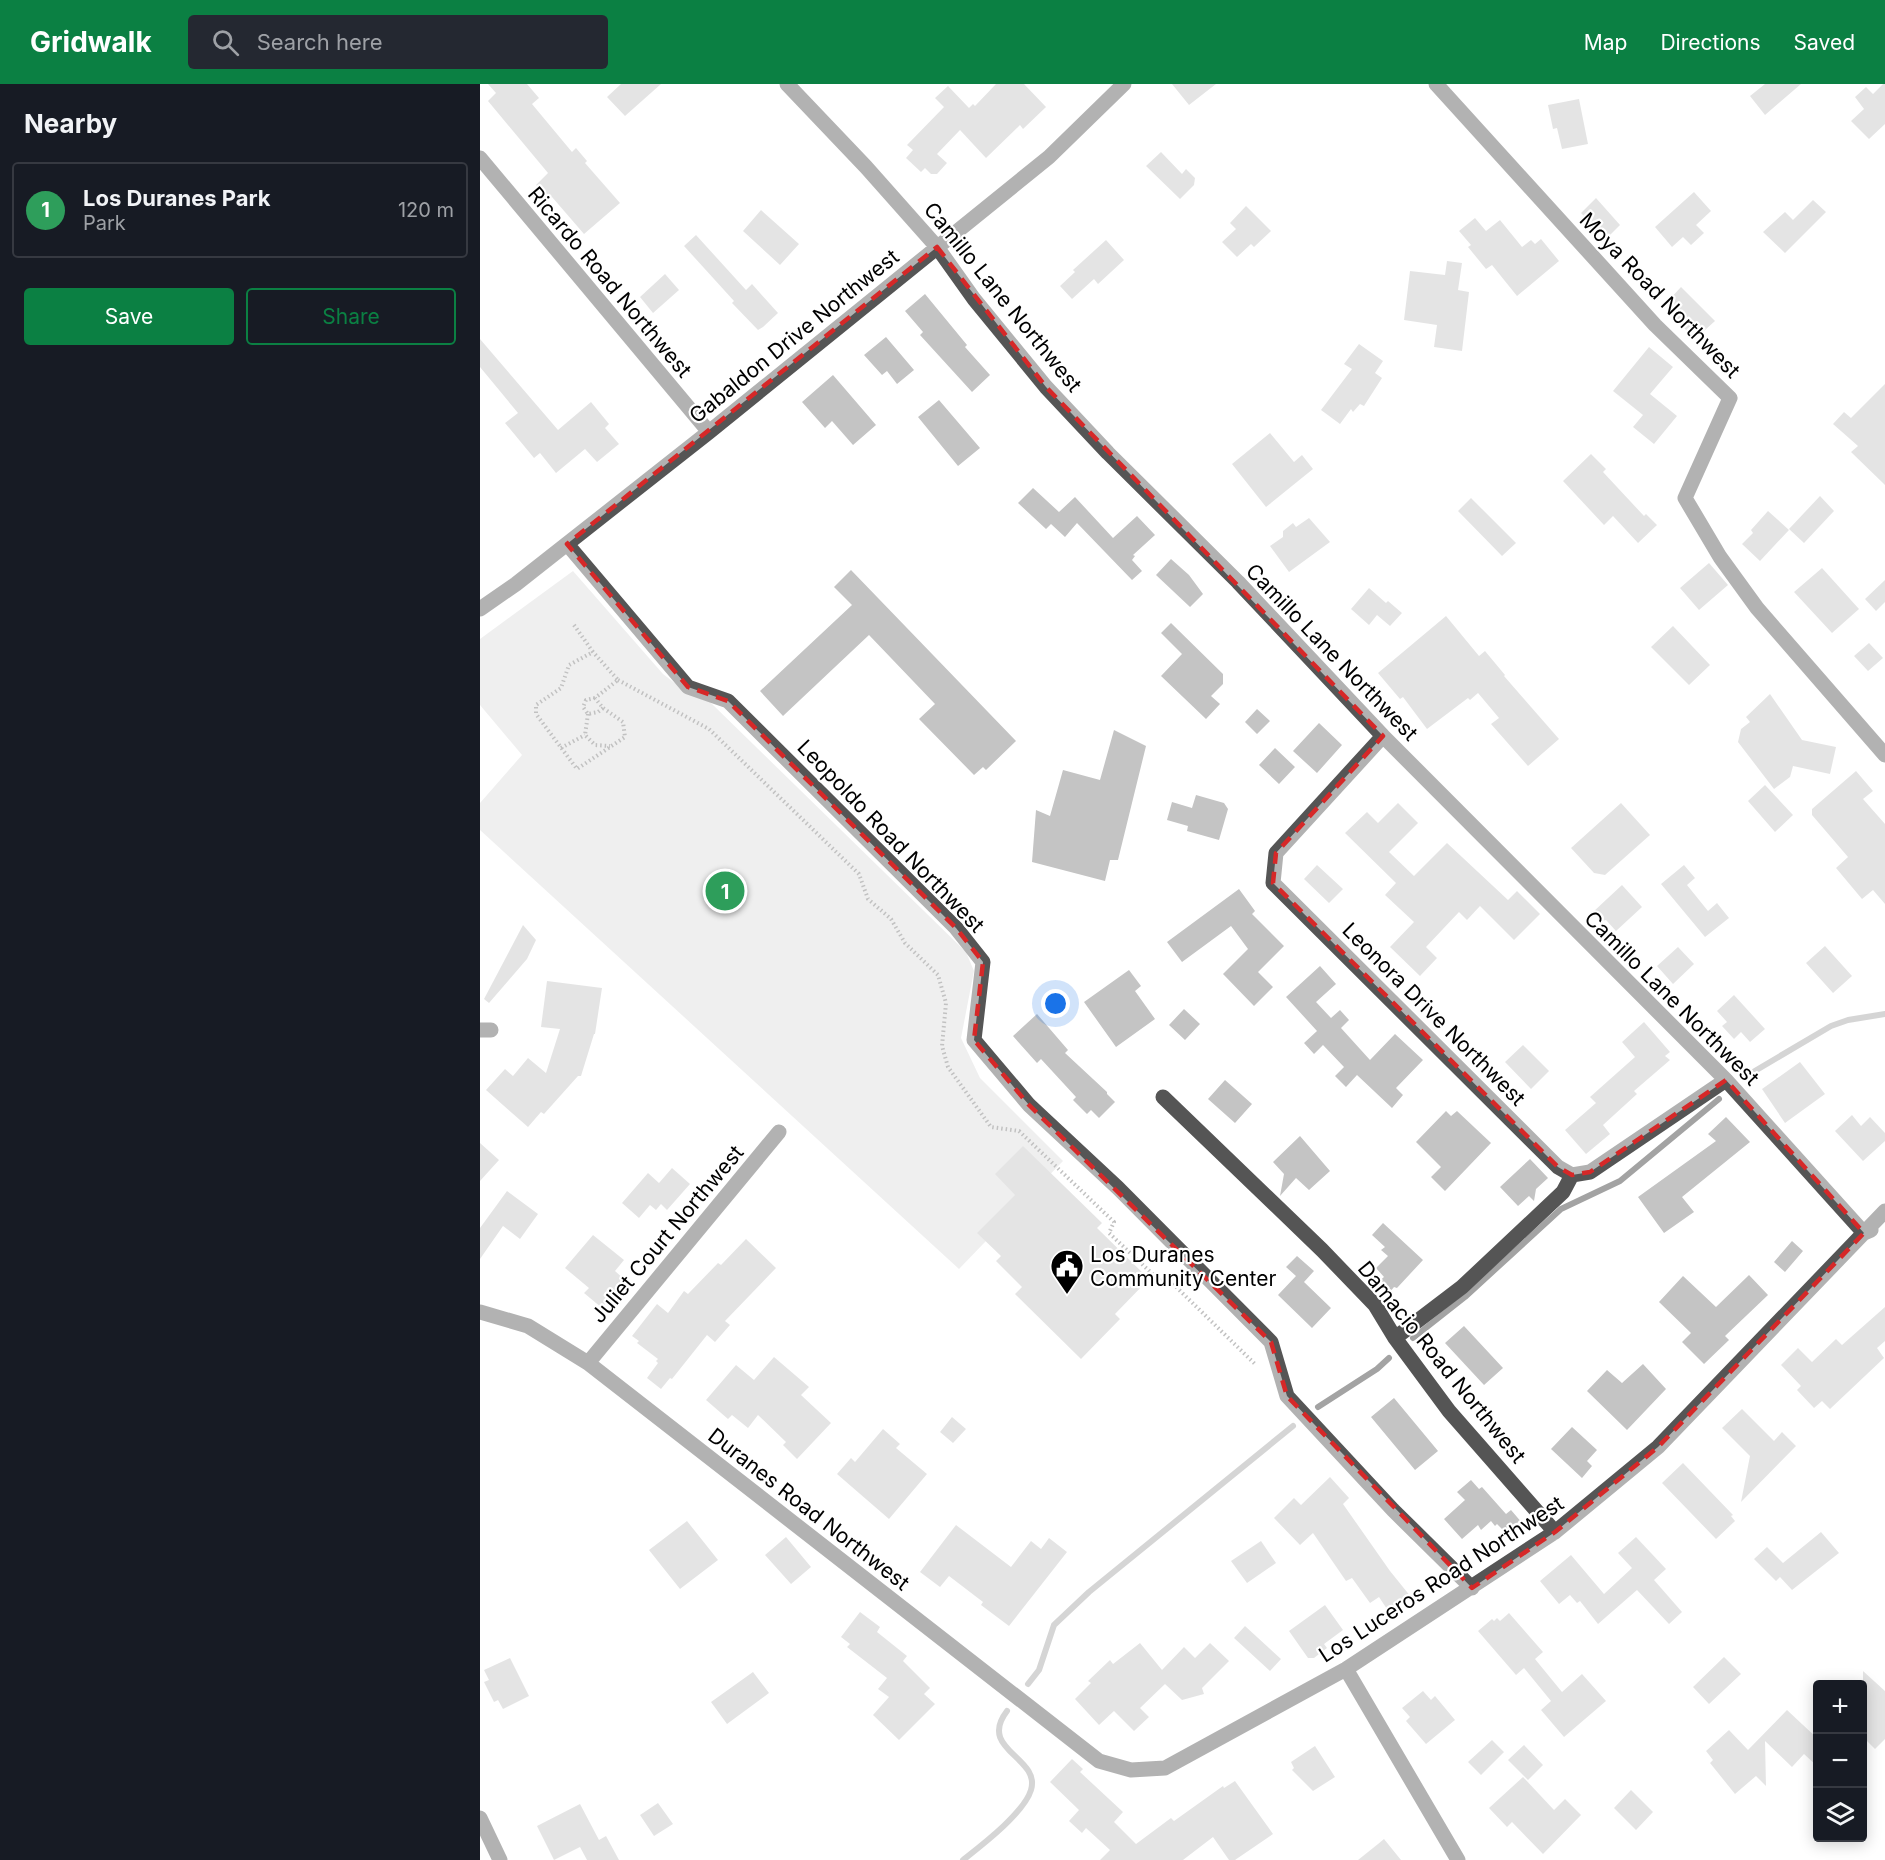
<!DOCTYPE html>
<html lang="en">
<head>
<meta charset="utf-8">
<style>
	body { margin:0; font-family:Inter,sans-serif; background:#242831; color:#f1f3f6 }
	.controls { position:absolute; right:18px; bottom:18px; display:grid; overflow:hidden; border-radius:6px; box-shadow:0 3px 15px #0003 }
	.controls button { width:54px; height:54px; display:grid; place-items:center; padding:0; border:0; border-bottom:2px solid #363941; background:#171b24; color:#f1f3f6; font:30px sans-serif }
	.you { position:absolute; left:576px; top:920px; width:21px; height:21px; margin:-15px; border:4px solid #fff; border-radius:50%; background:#1a73e8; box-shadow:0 0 0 9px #1a73e833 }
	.badge { display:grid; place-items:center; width:39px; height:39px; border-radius:50%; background:#0b8043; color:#fff; font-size:20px; font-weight:700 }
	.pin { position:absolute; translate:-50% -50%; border:3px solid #fff; box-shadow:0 2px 6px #0006 }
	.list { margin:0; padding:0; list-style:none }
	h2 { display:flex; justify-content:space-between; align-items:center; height:78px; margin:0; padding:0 24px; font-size:26px }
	h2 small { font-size:20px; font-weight:400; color:#9ea1a6 }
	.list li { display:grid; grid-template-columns:39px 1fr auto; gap:18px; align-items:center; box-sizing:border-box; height:96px; margin:0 12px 12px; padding:0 12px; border:2px solid #363941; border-radius:6px }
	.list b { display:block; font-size:22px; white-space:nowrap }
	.list p { margin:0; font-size:20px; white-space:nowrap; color:#9ea1a6 }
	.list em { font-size:20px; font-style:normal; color:#9ea1a6 }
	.actions { display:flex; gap:12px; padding:18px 24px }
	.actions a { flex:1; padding:14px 0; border:2px solid #0b8043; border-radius:6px; text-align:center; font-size:21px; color:#0b8043 }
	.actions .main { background:#0b8043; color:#fff }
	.icon { flex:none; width:33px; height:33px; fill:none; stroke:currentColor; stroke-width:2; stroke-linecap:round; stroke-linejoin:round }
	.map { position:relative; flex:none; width:1405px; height:1776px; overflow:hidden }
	header { display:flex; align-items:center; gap:36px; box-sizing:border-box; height:84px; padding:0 30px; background:#0b8043; color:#fff }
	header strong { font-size:28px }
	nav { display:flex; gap:33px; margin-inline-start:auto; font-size:21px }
	.search { width:420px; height:54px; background:#242831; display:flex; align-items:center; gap:15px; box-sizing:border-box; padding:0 21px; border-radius:6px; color:#9ea1a6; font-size:22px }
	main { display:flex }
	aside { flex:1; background:#171b24 }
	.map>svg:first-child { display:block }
	.green { fill:#dcdcdc }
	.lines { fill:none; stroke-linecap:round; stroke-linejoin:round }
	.stream { stroke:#a3a3a3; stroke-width:6 }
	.building { fill:#c4c4c4 }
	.path { stroke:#777; stroke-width:4; stroke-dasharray:1.5 3; stroke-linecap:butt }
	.minor { stroke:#555; stroke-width:15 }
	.marked { fill:none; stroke:#d62828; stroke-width:4.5; stroke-dasharray:12 8; stroke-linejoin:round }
	.labels { text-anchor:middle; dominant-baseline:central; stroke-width:4.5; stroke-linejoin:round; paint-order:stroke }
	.street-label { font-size:21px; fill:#000; stroke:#fff }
	.poi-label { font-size:21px; fill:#000; stroke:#fff; text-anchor:start }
</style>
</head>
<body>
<header>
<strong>Gridwalk</strong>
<div class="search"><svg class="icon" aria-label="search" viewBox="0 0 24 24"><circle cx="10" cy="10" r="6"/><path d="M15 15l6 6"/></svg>Search here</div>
<nav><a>Map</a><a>Directions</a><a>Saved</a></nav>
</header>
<main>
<aside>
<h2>Nearby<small></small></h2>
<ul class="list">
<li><span class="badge" style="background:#2e9e5b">1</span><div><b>Los Duranes Park</b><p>Park</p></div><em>120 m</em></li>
</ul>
<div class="actions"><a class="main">Save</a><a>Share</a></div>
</aside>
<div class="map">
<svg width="1405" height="1776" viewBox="0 0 1405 1776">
	<rect width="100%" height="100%" fill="#fff"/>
	<path class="green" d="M93 487 183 590 209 610 230 618 486 868 494 887 481 954 500 994 583 1077 479 1185 0 746V719L42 671 0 621V555Z"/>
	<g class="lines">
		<path class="stream" d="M1263 994 1351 942 1368 936 1405 930
			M933 1254 985 1213 1081 1125 1140 1097 1239 1015
			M838 1323 897 1285 909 1274
			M548 1600 559 1586 574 1541 609 1508 813 1342
			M483 1776C502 1761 544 1729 551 1706 561 1673 497 1666 527 1627"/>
	</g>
	<path class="building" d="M8 0H47L59 14 52 20 92 68 96 64 107 77 105 79 140 119 104 150 72 113 69 116 56 101 68 89 8 17 16 9Z
		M141 0H181L145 32 127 13Z
		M516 0H544L566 23 543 45 540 41 506 74 480 46 457 70 467 79 457 90H451L445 84 441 88 426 74 433 66 427 61 464 23 455 14 468 2 489 24 493 20 495 22Z
		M692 0H736L709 21Z
		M1285 0H1321L1285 31 1270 12Z
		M1403 0H1405V40L1389 55 1371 37 1384 25 1375 13 1386 3 1393 10Z
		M1099 15 1108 60 1082 65 1077 44 1073 45 1068 21Z
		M681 68 702 90 706 85 715 94 714 101 700 115 666 82Z
		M1214 108 1231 127 1216 141 1224 149 1211 161 1203 153 1192 163 1175 143Z
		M1116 114 1140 141 1126 155 1101 129Z
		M1333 116 1346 128 1305 169 1283 148 1305 128 1313 136Z
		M766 122 791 147 774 163 771 160 757 173 742 158 756 145 750 139Z
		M281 126 319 160 300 181 263 147Z
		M995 134 1006 147 1020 136 1042 163 1051 156 1055 160 1061 155 1079 177 1037 212 1012 181 1006 185 988 163 991 161 979 147Z
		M216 151 266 206 272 200 298 229 283 243 278 246 252 219 254 217 204 162Z
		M626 156 644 176 618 200 614 195 592 215 580 202 595 188 593 186Z
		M967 177 982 179 978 206 989 208 982 267 954 263 957 241 924 236 930 187 965 191Z
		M185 190 199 206 173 229 160 213Z
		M1201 203 1235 237 1215 255 1190 230 1196 223 1189 216Z
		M445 210 487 261 485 263 510 291 492 308 440 251 443 248 425 227Z
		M406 253 434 286 417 300 407 287 402 291 384 271Z
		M0 255 78 346 111 318 129 340 125 344 139 360 117 378 105 365 76 389 60 369 54 374 25 339 38 329 0 283Z
		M879 260 903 277 895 289 902 294 884 322 880 320 873 328 871 325 860 340 841 326 872 285 864 280Z
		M1169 263 1193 283 1170 310 1197 332 1174 360 1153 343 1163 331 1133 307Z
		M353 291 396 341 373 361 352 337 345 344 322 318Z
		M1405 300V401L1371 368 1378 362 1353 340 1364 328 1371 334Z
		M459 316 500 364 478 382 438 333Z
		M790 349 814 378 822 371 833 385 786 423 752 380Z
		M1111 370 1126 385 1123 388 1164 432 1166 430 1177 441 1158 459 1133 432 1124 441 1083 397Z
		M553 404 579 428 595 413 633 454 657 432 675 451 653 471 655 472 652 476 662 487 652 496 597 439 585 453 571 440 566 445 538 419Z
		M1340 412 1354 427 1324 459 1309 445Z
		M991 414 1036 459 1022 472 978 427Z
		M1288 427 1309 446 1280 477 1262 460 1273 449 1271 446Z
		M829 434 850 458 809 488 790 462 803 453V447L813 439 816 443Z
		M691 475 709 491 723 510 710 523 676 491Z
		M1229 479 1248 501 1219 526 1200 504Z
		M1342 484 1379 525 1352 549 1314 508Z
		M371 486 536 657 506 686 503 683 494 691 439 635 455 620 389 551 303 632 280 607 372 521 354 503Z
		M1405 496V518L1396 527 1385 515Z
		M889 504 906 519 908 517 922 529 910 542 897 531 889 541 871 525Z
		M966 532 999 572 1005 567 1025 591 1024 592 1079 655 1048 682 1011 640 1019 634 998 609 990 616 988 614 947 645 923 613 920 615 898 589Z
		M691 539 743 590V600L731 612 740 620 726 635 681 592 702 570 681 549Z
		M1193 542 1230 581 1209 601 1171 563Z
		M1389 559 1403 574 1388 587 1374 572Z
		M1290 610 1322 656 1356 663 1350 690 1313 682 1310 693 1294 705 1258 658 1261 645 1270 638 1266 633Z
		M777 625 790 637 777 650 765 638Z
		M839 639 862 661 837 689 813 667Z
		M634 646 666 662 638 776H630L625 797 552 778 556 726 570 732 583 686 620 696Z
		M795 664 815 683 799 700 779 681Z
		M1376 687 1393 707 1383 715 1405 740V820L1393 806 1382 815 1356 784 1368 773 1332 731V725Z
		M1285 701 1313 731 1295 748 1268 717Z
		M716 711 744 719 748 725 739 756 707 747 708 742 687 736 692 718 712 724Z
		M918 719 938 739 909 768 934 792 967 759 1028 816 1037 807 1060 830 1034 856 1000 822 987 836 979 828 946 863 957 874 940 892 910 863 934 838 905 811 916 799 865 749 887 728 898 739Z
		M1141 719 1170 751 1125 791 1114 789 1091 764Z
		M837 781 863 805 849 819 824 795Z
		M1204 781 1215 794 1207 801 1228 827 1237 819 1249 834 1225 853 1181 800Z
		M1142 801 1162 823 1136 847 1126 836 1122 837 1113 828Z
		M759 805 775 827 772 830 804 862 778 888 793 903 774 922 743 890 768 865 751 842 702 878 687 858Z
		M43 841 56 856 47 875 9 919 4 915Z
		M1345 862 1372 892 1353 909 1326 879Z
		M1198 863 1214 880 1193 900 1177 882Z
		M840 882 856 900 836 918 851 934 860 926 869 936 861 944 890 976 915 950 943 976 916 1004 923 1011 912 1024 877 991 866 1003 855 992 864 983 843 961 834 970 824 959 837 947 806 913Z
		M649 886 661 902 655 907 675 935 636 963 604 918Z
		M67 897 122 904 115 950H114L101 992H98L64 1030 61 1028 48 1043 6 1006 25 985 33 992 48 974 66 989 80 945 61 943Z
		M1254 911 1285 945 1270 958 1261 948 1254 955 1242 942 1247 938 1237 927Z
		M704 925 720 940 705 956 689 941Z
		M557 930 588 966 585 969 627 1008V1010L635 1018 619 1034 611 1026 607 1030 593 1016 596 1013 561 975 557 979 533 952Z
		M1164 938 1190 968 1185 972 1190 976 1154 1007 1157 1010 1123 1041 1130 1050 1106 1070 1085 1046 1116 1019 1110 1013 1155 973 1142 958Z
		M1043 961 1069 987 1051 1005 1025 978Z
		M1320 978 1345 1010 1305 1039 1282 1005Z
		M745 996 772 1020 755 1039 728 1015Z
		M966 1027 971 1032 977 1027 1011 1059 965 1107 951 1093 961 1083 936 1058Z
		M1372 1031 1381 1042 1390 1033 1405 1049V1057L1383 1077 1355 1047Z
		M1246 1033 1270 1058 1202 1113 1214 1128 1184 1149 1158 1113 1236 1057 1228 1050Z
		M820 1052 850 1087 829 1106 816 1094 800 1112 804 1090 793 1078Z
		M0 1059 19 1076 0 1097Z
		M543 1062 622 1139 617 1144 669 1195 635 1230 640 1235 601 1275 535 1210 542 1203 516 1177 521 1172 497 1149 535 1111 515 1090Z
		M1050 1075 1068 1094 1056 1105 1054 1117 1049 1112 1038 1122 1020 1103Z
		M192 1084 210 1100 187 1126 181 1120 176 1126 170 1121 159 1134 142 1119 168 1089 179 1099Z
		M27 1107 58 1130 40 1155 23 1142 0 1175V1144Z
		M903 1139 943 1176 917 1204 914 1203 910 1208 899 1197 904 1193 896 1184 908 1172 901 1166 905 1163 892 1151Z
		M113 1151 144 1176 135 1187 145 1196 122 1224 104 1209 109 1204 85 1184Z
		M266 1155 296 1184 245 1237 250 1241 235 1258 227 1251 192 1295 190 1294 181 1305 167 1294 178 1279 176 1277 178 1275 157 1259 159 1257 152 1252 177 1220 188 1229 204 1207 208 1210 238 1179 241 1181Z
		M1312 1157 1323 1167 1305 1188 1294 1178Z
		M817 1172 834 1187 824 1198 851 1224 832 1244 798 1211 816 1192 806 1183Z
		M1269 1191 1288 1211 1245 1252 1249 1256 1224 1280 1202 1258 1211 1249 1179 1218 1203 1192 1236 1223Z
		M1405 1223V1257L1397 1264 1404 1274 1350 1325 1342 1317 1334 1324 1317 1306 1321 1302 1301 1281 1318 1264 1332 1278 1356 1255 1362 1261Z
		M984 1242 1023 1284 1004 1301 965 1259Z
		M294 1273 329 1303 321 1311 351 1339 317 1375 303 1361 306 1358 278 1331 268 1344 252 1331 248 1335 226 1316 256 1281 274 1296Z
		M1163 1280 1186 1305 1147 1346 1107 1307 1127 1286 1142 1299Z
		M914 1314 958 1367 935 1386 891 1333Z
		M1262 1325 1294 1357 1302 1348 1316 1362 1261 1418 1270 1372 1242 1344Z
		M472 1333 486 1345 473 1359 460 1348Z
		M1092 1343 1117 1366 1107 1377 1112 1382 1102 1394 1071 1365Z
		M403 1345 420 1360 416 1364 447 1390 409 1435 357 1390 371 1374 375 1378Z
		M1203 1379 1253 1431 1251 1432 1255 1437 1236 1455 1182 1399Z
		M850 1393 869 1414 863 1420 910 1487 931 1513 909 1528 899 1513 890 1519 872 1494 866 1497 833 1449 820 1461 794 1434 814 1414 821 1421Z
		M991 1396 999 1405 1002 1403 1026 1430 1031 1426 1043 1440 1029 1452 1017 1440 1015 1442 1011 1437 1001 1446 998 1441 982 1455 964 1435 985 1416 977 1408Z
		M207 1437 238 1476 200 1505 169 1466Z
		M476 1441 531 1483 551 1457 561 1465 569 1454 587 1468 529 1542 501 1521 503 1518 469 1492 460 1503 440 1488Z
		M1341 1448 1359 1469 1312 1506 1300 1493 1296 1497 1274 1475 1287 1463 1303 1479Z
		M306 1453 331 1483 311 1500 285 1471Z
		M1156 1453 1186 1485 1174 1496 1202 1528 1189 1540 1157 1506 1118 1540 1100 1517 1097 1519 1090 1511 1079 1520 1060 1497 1091 1471 1124 1510 1152 1484 1138 1469Z
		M781 1457 796 1479 767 1499 751 1477Z
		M845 1521 863 1546 844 1560 847 1564 834 1574H828L809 1547Z
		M380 1528 400 1543 397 1548 427 1572 423 1577 450 1604 444 1610 455 1620 419 1656 393 1631 409 1613 398 1605 407 1594 367 1563 370 1560 361 1553Z
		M1029 1529 1063 1568 1055 1575 1082 1608 1102 1590 1126 1617 1084 1653 1061 1626 1071 1617 1044 1584 1036 1591 998 1547 1012 1535 1014 1537 1017 1534 1020 1537Z
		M765 1542 801 1575 790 1587 754 1554Z
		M660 1559 682 1586 704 1563 715 1574 730 1559 749 1577 722 1604 724 1610 702 1616 685 1600 660 1624 669 1633 654 1647 634 1627 619 1641 595 1615 611 1599 608 1597 630 1576 633 1580Z
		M1244 1573 1261 1590 1229 1620 1213 1603Z
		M30 1574 49 1612 23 1625 18 1616 14 1618 4 1598 9 1596 4 1586Z
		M1383 1587 1405 1607V1655L1395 1665 1383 1653Z
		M273 1588 289 1609 247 1640 231 1618Z
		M943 1607 951 1616 955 1612 975 1636 946 1660 926 1637 930 1633 922 1624Z
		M1307 1626 1338 1655V1683L1324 1670 1312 1683 1285 1657 1286 1702 1276 1692 1255 1710 1230 1679 1233 1676 1226 1667 1249 1646 1268 1666Z
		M1012 1656 1024 1668 1001 1691 988 1678Z
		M1044 1661 1063 1681 1048 1696 1028 1676Z
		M835 1662 855 1693 833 1707 812 1686 814 1684 811 1678Z
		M592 1675 603 1685 600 1688 643 1728 634 1738 656 1760 691 1734 694 1737 743 1702 744 1704 755 1697 793 1750 755 1776H749L733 1753 703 1776H620L630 1766 606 1744 602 1749 589 1737 599 1726 570 1698Z
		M1043 1693 1074 1726 1085 1715 1101 1731 1063 1770 1032 1738 1027 1743 1009 1724Z
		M1151 1706 1173 1728 1156 1746 1134 1724Z
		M178 1719 193 1740 174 1752 160 1731Z
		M100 1720 119 1756 126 1752 139 1776H107L100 1763 74 1776 57 1742Z
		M904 1755 921 1776H878L898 1760Z"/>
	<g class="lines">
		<path class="path" d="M94 541 113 568 89 581 81 604 56 621V630L97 685 145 653 143 638 123 624 115 614 138 596 113 568
			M138 596 229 645 379 790 388 815 411 835 425 859 458 891 466 919 462 962 468 983 511 1043 539 1047 634 1138 629 1149 681 1198 688 1195 776 1281
			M115 614 106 616 103 623 108 630 118 628 123 624
			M108 630 105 651 115 661 130 662
			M81 664 105 651"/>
		<path class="minor" d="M307 0 386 83 457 163 494 215 566 303 628 369 758 498 903 652 1246 996 1384 1149 1391 1146
			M956 0 1175 241 1250 314 1205 414 1240 473 1277 524 1405 671
			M0 74 229 348
			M87 460 208 603 248 617 476 844 503 878 494 956 549 1021 638 1104 791 1258 807 1312 913 1426 992 1504
			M0 525 36 500 229 348 569 73 644 0
			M903 652 796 769 793 799 1078 1083 1092 1091 1110 1088 1246 996
			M0 946H11
			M683 1013 842 1166 895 1221 915 1254 969 1327 1075 1448
			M0 1228 48 1242 108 1279 619 1677 651 1686 685 1684 866 1585 1075 1448 1178 1363 1405 1127
			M915 1254 982 1203 1083 1108 1092 1091
			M108 1279 299 1048
			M866 1585 978 1776
			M0 1734 20 1776"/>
	</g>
	<path d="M0 0H1405V1776H0ZM457 163 566 303 903 652 796 769 793 799 1078 1083 1092 1091 1110 1088 1246 996 1384 1149 1178 1363 1075 1448 992 1504 807 1312 791 1258 549 1021 494 956 503 878 476 844 248 617 208 603 87 460Z" fill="#fff" fill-opacity=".55" fill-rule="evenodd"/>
	<path class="marked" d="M457 163 566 303 903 652 796 769 793 799 1078 1083 1092 1091 1110 1088 1246 996 1384 1149 1178 1363 1075 1448 992 1504 807 1312 791 1258 549 1021 494 956 503 878 476 844 248 617 208 603 87 460Z"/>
	<defs>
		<symbol id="civic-pin" viewBox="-11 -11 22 30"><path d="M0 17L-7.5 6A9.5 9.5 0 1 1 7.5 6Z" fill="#000" stroke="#fff"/><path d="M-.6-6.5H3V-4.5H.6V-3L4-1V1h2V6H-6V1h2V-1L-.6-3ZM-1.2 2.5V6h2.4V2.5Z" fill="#fff"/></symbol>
	</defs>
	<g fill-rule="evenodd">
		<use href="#civic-pin" x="568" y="1163" width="38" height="52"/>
	</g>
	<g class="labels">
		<g class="street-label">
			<text transform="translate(130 198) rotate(50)">Ricardo Road Northwest</text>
			<text transform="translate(1180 211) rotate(46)">Moya Road Northwest</text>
			<text transform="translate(523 213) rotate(51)">Camillo Lane Northwest</text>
			<text transform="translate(314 252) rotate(-39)">Gabaldon Drive Northwest</text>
			<text transform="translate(852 568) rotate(46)">Camillo Lane Northwest</text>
			<text transform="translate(411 752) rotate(46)">Leopoldo Road Northwest</text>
			<text transform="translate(1192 914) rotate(45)">Camillo Lane Northwest</text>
			<text transform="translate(954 930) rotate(45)">Leonora Drive Northwest</text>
			<text transform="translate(187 1150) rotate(-50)">Juliet Court Northwest</text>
			<text transform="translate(962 1278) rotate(51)">Damacio Road Northwest</text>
			<text transform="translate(329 1425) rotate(38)">Duranes Road Northwest</text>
			<text transform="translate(961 1495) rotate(-33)">Los Luceros Road Northwest</text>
		</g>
		<g class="poi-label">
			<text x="610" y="1170">Los Duranes<tspan x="610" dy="24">Community Center</tspan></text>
		</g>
	</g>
</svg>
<div class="controls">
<button>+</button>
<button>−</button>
<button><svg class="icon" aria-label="layers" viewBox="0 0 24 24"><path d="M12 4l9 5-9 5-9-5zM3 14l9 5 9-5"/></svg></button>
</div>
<div class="you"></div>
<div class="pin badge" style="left:245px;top:807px;background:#2e9e5b">1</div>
</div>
</main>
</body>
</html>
